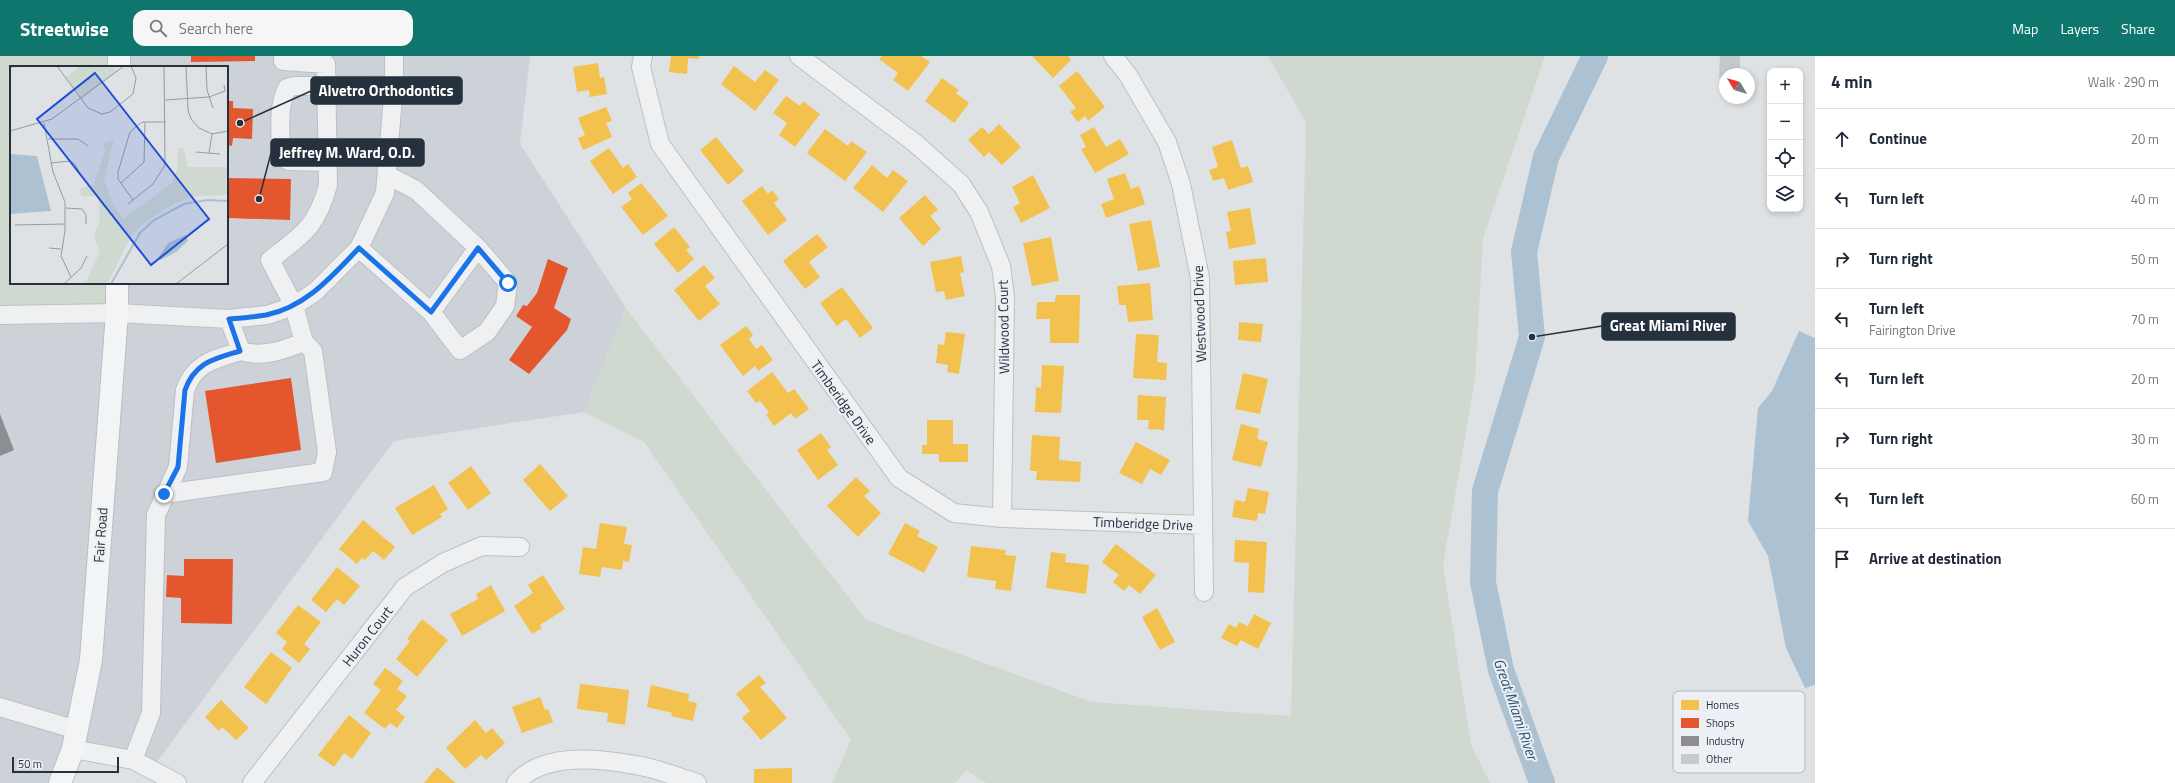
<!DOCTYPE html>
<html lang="en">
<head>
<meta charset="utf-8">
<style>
	body { margin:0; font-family:"Titillium Web",sans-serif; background:#f6f6f7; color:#1f2937 }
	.controls { position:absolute; right:12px; top:12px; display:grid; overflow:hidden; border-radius:8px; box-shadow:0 2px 6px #0003 }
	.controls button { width:36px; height:36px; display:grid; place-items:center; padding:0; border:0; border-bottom:1px solid #e0e1e3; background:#fff; color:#1f2937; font:20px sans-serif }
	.compass { position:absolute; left:1719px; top:12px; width:36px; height:36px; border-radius:50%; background:#fff; box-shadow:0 2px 6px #0003; rotate:308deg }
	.scale { position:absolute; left:12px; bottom:10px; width:107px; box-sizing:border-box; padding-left:4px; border:2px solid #26313e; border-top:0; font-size:11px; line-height:14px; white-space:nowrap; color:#26313e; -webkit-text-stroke:3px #ecf0f5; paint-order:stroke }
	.stop { position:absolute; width:12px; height:12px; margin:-9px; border:3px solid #1a73e8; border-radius:50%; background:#fff }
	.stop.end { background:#1a73e8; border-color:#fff; box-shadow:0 1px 4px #0008 }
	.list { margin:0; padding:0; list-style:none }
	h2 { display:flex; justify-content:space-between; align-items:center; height:52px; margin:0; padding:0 16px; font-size:17px }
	h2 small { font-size:13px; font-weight:400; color:#747a83 }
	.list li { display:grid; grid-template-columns:26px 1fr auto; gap:12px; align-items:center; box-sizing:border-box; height:60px; padding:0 16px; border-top:1px solid #e0e1e3 }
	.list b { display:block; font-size:15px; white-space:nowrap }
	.list p { margin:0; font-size:13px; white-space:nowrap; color:#747a83 }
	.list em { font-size:13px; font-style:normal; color:#747a83 }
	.icon { flex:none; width:22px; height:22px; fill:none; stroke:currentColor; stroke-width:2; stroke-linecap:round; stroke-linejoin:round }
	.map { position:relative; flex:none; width:1815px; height:727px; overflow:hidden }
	header { display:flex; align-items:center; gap:24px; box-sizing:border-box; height:56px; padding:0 20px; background:#0f766e; color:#fff }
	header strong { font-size:19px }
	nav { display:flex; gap:22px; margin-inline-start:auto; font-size:14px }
	.search { width:280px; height:36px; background:#f6f6f7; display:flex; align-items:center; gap:10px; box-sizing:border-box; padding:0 14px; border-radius:12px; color:#747a83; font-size:15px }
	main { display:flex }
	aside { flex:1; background:#fff }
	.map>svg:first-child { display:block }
	.built { fill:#ccd2d8 }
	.green { fill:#d0d9cf }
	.water { fill:#acc1d1 }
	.homes { fill:#f2c14e }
	.shops { fill:#e4572e }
	.industry { fill:#8d8d92 }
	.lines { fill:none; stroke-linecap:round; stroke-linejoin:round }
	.river { stroke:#acc1d1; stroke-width:26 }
	.building { fill:#c7cacd }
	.minor-casing { stroke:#bdc0c3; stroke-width:20 }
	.major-casing { stroke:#bbbfc2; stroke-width:24 }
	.minor { stroke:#eef0f1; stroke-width:18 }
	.major { stroke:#f3f4f5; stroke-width:22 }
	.route { stroke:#1a73e8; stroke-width:5 }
	.labels { text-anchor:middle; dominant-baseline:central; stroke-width:4; stroke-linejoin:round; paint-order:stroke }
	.street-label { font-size:14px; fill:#26313e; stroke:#ecf0f5 }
	.water-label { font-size:15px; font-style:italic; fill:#2e5373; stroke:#ecf0f5 }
	.inset-river { fill:none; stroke:#acc1d1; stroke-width:2 }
	.inset-road { fill:none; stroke:#959ba2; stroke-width:1 }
	.view { fill:#1d4ed8; fill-opacity:0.15; stroke:#1d4ed8; stroke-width:2 }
	.inset-edge { fill:none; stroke:#26313e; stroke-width:2 }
	.key { fill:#ecf0f5; stroke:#b1b7be; stroke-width:1 }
	.key-label { font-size:11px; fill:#26313e }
	.leader { fill:none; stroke:#26313e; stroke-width:1.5 }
	.callout-dot { fill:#26313e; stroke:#ecf0f5; stroke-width:1.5 }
	.callout { fill:#26313e; stroke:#26313e; stroke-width:1.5 }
	.callout-label { font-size:15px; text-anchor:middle; font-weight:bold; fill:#fff }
</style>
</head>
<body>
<header>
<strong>Streetwise</strong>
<div class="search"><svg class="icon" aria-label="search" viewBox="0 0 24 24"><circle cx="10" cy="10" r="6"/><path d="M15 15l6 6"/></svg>Search here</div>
<nav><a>Map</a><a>Layers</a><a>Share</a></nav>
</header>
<main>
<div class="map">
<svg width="1815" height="727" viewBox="0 0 1815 727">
	<rect width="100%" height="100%" fill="#dfe2e5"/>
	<path class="built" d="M119 0H530L520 88 626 252 584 356 394 385 151 714 74 693 60 727H0V259L117 227H227V11H119Z"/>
	<path class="green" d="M0 0H119V11H11V227H117V257L0 259Z
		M1268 0H1545L1483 183 1475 324 1443 509 1471 689 1490 727H986L966 714 955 727H832L851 684 644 386 584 356 626 252 866 564 1092 646 1291 660 1306 67Z"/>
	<path class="water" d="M1799 275 1815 282V629L1805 632 1786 592 1768 500 1748 465 1758 352 1772 335Z"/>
	<path class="homes" d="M671 0H699V3L688 2 687 18 669 16Z
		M882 0H921L930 6 908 35 893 24 898 17 879 3Z
		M1032 0H1068L1071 4 1053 22Z
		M598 7 600 22 604 21 607 38 590 41 589 34 577 36 573 11Z
		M734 10 755 26 765 14 779 24 755 55 721 28Z
		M1077 15 1105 51 1088 65 1085 60 1078 66 1070 56 1076 52 1059 30Z
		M942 22 959 34 956 37 969 47 954 67 925 45Z
		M786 40 800 50 803 45 820 58 795 91 779 79 787 67 773 57Z
		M606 51 612 65 606 67 612 81 583 94 578 82 585 79 578 62Z
		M999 68 1021 91 1002 109 989 96 984 101 968 84 982 71 989 78Z
		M1094 71 1106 91 1120 83 1129 98 1095 117 1081 93 1086 91 1080 79Z
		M825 73 848 90 851 85 867 96 845 125 807 97Z
		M716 81 744 115 728 129 700 94Z
		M1232 84 1241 112 1248 110 1253 126 1228 134 1224 122 1213 125 1209 114 1218 111 1212 91Z
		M609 92 623 112 628 108 637 121 613 138 590 105Z
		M872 109 887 122 893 114 908 125 883 156 853 132Z
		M1125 117 1131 133 1139 130 1145 148 1106 162 1101 148 1114 143 1107 123Z
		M1033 119 1050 152 1021 167 1013 151 1020 147 1012 131Z
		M641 127 668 160 643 179 621 151 632 143 628 137Z
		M762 130 768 138 772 134 779 143 774 147 787 164 768 179 742 145Z
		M925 139 938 154 930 160 941 173 923 190 899 162Z
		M1250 152 1256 188 1229 193 1226 176 1231 175 1227 156Z
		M1151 164 1160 211 1138 215 1129 168Z
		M674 171 690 191 686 194 694 203 678 217 654 188Z
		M817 178 828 191 809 206 820 221 805 233 783 205Z
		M1051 181 1059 225 1032 230 1023 187Z
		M961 200 964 216 960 217 965 240 946 244 944 235 936 236 930 206Z
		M1266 202 1268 226 1235 229 1233 205Z
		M704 209 715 222 705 230 720 248 699 265 674 234Z
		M1150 227 1153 264 1128 266 1126 249H1119L1117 230Z
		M842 231 873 272 860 282 846 263 837 270 820 247Z
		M1056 239H1080L1079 287H1050V263H1036L1037 246H1055Z
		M1239 266 1263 268 1261 286 1238 284Z
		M746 270 753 279 749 283 756 293 762 289 773 304 758 315 755 310 743 320 720 289Z
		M946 276 965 278 959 318 947 316 948 309 936 307 938 288 944 289Z
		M1136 278 1159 279 1157 306 1167 307 1166 324 1133 322Z
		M1042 309 1064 310 1061 357 1035 356 1036 331 1041 332Z
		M772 316 788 337 794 333 809 353 795 363 791 357 774 370 766 359 769 356 760 345 756 347 747 335Z
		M1243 317 1268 323 1260 358 1235 353Z
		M1138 339 1166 341 1164 374 1148 373 1149 364H1137Z
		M927 364H953V388H968V406H939V398H922V389H927Z
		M1241 368 1259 373 1257 383 1268 386 1261 411 1232 404Z
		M821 377 831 391 827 394 838 409 818 424 797 394Z
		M1032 379 1060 381 1059 404 1081 406 1080 426 1036 424 1037 415H1030Z
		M1136 386 1170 404 1161 419 1150 413 1142 428 1119 417Z
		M540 408 568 440 550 455 523 424Z
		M471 410 491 437 468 454 448 427Z
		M856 421 870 435 864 440 881 457 858 481 827 450Z
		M434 429 448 453 440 458 442 461 412 479 395 452Z
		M1248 432 1269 436 1265 458 1258 457 1257 465 1232 461 1235 444 1245 446Z
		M363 464 395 491 384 504 373 495 365 504 362 502 357 508 339 493Z
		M600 467 627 471 624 488 632 489 629 506 623 505 622 514 602 511 600 521 579 518 583 491 596 493Z
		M905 467 920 475 917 480 938 491 924 517 888 498Z
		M1235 484 1267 486 1264 537 1248 536 1249 507 1234 506Z
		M1116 488 1156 519 1140 538 1129 529 1124 535 1113 526 1119 519 1102 506Z
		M971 490 1006 494 1005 499 1016 500 1011 535 995 533 996 525 967 521Z
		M1051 496 1066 498 1065 506 1089 509 1086 538 1046 532Z
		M337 511 360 530 344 549 337 543 326 556 311 544Z
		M543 519 565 553 540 569 542 572 532 578 514 550 533 537 528 529Z
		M491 529 505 555 462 580 450 558 478 543 476 538Z
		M298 549 321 566 304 588 310 593 299 607 282 593 287 586 276 577Z
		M1157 552 1175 586 1160 594 1142 561Z
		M1254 558 1271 567 1258 593 1241 584 1237 590 1221 582 1229 568 1236 572 1239 566 1248 570Z
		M422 563 448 584 417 621 396 603 410 585 407 583Z
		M271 596 292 612 266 648 244 631Z
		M385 612 403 625 397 633 407 640 396 654 405 661 397 672 390 667 385 673 364 657 381 634 373 628Z
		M759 619 766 627 760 631 787 662 761 684 742 662 750 655 736 638Z
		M580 628 629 634 625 669 607 666 608 657 577 653Z
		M651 629 689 638 688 645 697 647 693 665 671 660 672 657 647 651Z
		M540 641 545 654 548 653 553 666 522 677 512 651Z
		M221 644 249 672 236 684 222 671 219 675 205 661Z
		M349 659 371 677 352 703 344 697 334 711 318 699Z
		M475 664 486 677 492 672 505 687 486 704 481 699 465 713 446 692Z
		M437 711 456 727H424Z
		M792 712V727H754V713Z"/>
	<path class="shops" d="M191 0H255V5L191 6Z
		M227 45H233V52L253 53 252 83 233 82 232 90 227 89Z
		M227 122 291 123 290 164 227 162Z
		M548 203 568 212 554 252 571 263 567 274 529 318 509 304 532 271 516 260 523 249 527 250 537 237Z
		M291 322 301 394 216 407 205 335Z
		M184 503H233L232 568 181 567V542L166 541 167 519 184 520Z"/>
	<path class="industry" d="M0 358 14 394 0 400Z"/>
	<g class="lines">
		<path class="river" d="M1542 727 1501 614 1483 526 1485 435 1532 281 1524 196 1546 101 1595 0"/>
	</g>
	<path class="building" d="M1720 0H1740V18H1725V22H1719Z"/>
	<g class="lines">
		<defs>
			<path id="minor" d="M643 0 641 11 660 88 899 422 954 457 1002 462 1203 469
				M799 0 915 87 961 128 979 156 1001 210 1005 241 1002 462
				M1113 0 1128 19 1167 86 1181 128 1200 222 1204 536
				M326 106 288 105 281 99C281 77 277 52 287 32L295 30 394 29
				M359 192 431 256 478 192 416 134 387 119
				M431 256 460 294 487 276 505 250 508 227 478 192
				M0 259 117 257 229 263 267 259 294 250 316 235 359 192 385 137 394 29V0
				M229 263 241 295C262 302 284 294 304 286L294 250 270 204C302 179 317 171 328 129L326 8 283 5V0
				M164 438 323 416 327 396 313 295 304 286
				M0 651 77 674
				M73 693 133 704 177 727
				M133 704 151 657 156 459 178 411 185 334C195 306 215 303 241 295
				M252 727 405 531 443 507 482 490 520 491
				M516 727C543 696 598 702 635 709 656 712 677 721 697 727"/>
			<path id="major" d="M119 11V0
				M60 727 73 693 91 604 117 257V227"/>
		</defs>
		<use href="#minor" class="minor-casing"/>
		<use href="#major" class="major-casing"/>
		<use href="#minor" class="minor"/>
		<use href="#major" class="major"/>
	</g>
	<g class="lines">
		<path class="route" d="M164 438 178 411 185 334C195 306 214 303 240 295L229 263C241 262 254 261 266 259 306 251 332 220 359 192L431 256 478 192 508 227"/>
	</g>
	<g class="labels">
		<g class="street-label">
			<text transform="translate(1199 258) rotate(-92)">Westwood Drive</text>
			<text transform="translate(1003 271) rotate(-91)">Wildwood Court</text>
			<text transform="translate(844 346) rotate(54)">Timberidge Drive</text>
			<text transform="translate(1143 467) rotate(2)">Timberidge Drive</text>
			<text transform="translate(100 479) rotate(-86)">Fair Road</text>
			<text transform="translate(367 580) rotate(-52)">Huron Court</text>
		</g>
		<g class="water-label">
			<text transform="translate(1516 653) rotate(71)">Great Miami River</text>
		</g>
	</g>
	<g transform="translate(10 10)">
		<rect width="218" height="218" fill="#dfe2e5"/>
		<path d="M70 0H102L107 6 72 33 55 12ZM104 74 94 113 102 136 113 153 162 117 167 104 168 82 174 83 178 101H218V129L186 130 164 138 135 156 122 169 97 218H73L78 212 90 185 84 171 90 153 88 130H71L70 122 84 119 95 84 93 77Z" fill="#d0d9cf"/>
		<path d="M0 88 27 90 41 145 0 148ZM176 169 178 175 166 186 151 194 148 192 158 177Z" fill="#acc1d1"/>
		<path class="inset-river" d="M101 218 130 167 144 154 174 138 198 134 218 135"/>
		<path class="inset-road" d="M47 0 78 42 92 48 100 46 123 28 126 12 121 0M176 0 178 44 181 53 189 62 202 68 218 65M196 0 197 24 203 42M0 1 20 0M155 34 199 31 215 25 214 19M34 57 43 106 55 136V165L51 190 61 211M0 65 42 53 114 0M38 73H68L78 80M186 86 210 88M199 87 202 68M41 97 60 95 65 98 71 110M111 117 134 96 135 56M123 134 108 113V106L120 66 132 56H156M118 138 143 118 155 99 154 0M56 142 72 143 76 149V158M5 159 55 158M39 182 51 183M54 218 71 202 77 190M166 218 218 178"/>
		<path class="view" d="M85 7 199 153 141 199 27 53Z"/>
		<rect width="218" height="218" class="inset-edge"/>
	</g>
	<rect x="1673" y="635" width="132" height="82" rx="6" class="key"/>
	<rect x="1681" y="644" width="18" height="10" fill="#f2c14e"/>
	<rect x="1681" y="662" width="18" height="10" fill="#e4572e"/>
	<rect x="1681" y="680" width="18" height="10" fill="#8d8d92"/>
	<rect x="1681" y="698" width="18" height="10" fill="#c7cacd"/>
	<g class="key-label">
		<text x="1706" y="653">Homes</text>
		<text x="1706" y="671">Shops</text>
		<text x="1706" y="689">Industry</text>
		<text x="1706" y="707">Other</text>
	</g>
	<path class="leader" d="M240 67L311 35M259 143L271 97M1532 281L1602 270"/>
	<g class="callout-dot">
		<circle cx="240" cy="67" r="4"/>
		<circle cx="259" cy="143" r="4"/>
		<circle cx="1532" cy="281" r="4"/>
	</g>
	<g class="callout">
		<rect x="311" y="21" width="151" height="27" rx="4"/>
		<rect x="271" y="83" width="153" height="27" rx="4"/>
		<rect x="1602" y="257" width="133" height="27" rx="4"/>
	</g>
	<g class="callout-label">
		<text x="386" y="40">Alvetro Orthodontics</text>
		<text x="347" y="102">Jeffrey M. Ward, O.D.</text>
		<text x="1668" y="275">Great Miami River</text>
	</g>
</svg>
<div class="controls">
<button>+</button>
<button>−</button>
<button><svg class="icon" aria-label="locate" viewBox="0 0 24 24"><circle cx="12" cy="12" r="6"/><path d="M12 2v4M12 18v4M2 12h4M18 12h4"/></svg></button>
<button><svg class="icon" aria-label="layers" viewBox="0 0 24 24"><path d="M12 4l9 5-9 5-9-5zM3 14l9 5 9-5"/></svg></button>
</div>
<svg class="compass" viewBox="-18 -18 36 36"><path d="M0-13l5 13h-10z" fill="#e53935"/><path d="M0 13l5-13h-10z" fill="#747a83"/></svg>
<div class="scale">50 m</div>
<div class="stop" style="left:508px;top:227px"></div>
<div class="stop end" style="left:164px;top:438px"></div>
</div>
<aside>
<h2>4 min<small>Walk · 290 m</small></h2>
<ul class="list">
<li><svg class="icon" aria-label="ahead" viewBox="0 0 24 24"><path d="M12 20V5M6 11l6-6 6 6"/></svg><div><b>Continue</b></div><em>20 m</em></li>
<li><svg class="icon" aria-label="left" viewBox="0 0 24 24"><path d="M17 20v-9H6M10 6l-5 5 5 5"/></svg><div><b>Turn left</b></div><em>40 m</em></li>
<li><svg class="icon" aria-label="right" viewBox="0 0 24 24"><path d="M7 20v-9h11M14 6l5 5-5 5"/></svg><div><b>Turn right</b></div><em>50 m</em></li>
<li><svg class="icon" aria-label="left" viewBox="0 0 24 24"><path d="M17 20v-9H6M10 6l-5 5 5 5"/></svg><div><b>Turn left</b><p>Fairington Drive</p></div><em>70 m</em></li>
<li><svg class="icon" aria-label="left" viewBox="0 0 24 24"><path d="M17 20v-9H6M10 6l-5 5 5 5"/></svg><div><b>Turn left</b></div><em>20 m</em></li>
<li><svg class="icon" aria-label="right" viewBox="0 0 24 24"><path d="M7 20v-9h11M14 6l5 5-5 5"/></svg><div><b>Turn right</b></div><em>30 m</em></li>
<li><svg class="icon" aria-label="left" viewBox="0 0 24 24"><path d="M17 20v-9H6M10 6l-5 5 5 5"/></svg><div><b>Turn left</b></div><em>60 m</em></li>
<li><svg class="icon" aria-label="arrive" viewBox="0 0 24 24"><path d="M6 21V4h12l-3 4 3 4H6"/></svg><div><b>Arrive at destination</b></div></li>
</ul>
</aside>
</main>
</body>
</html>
